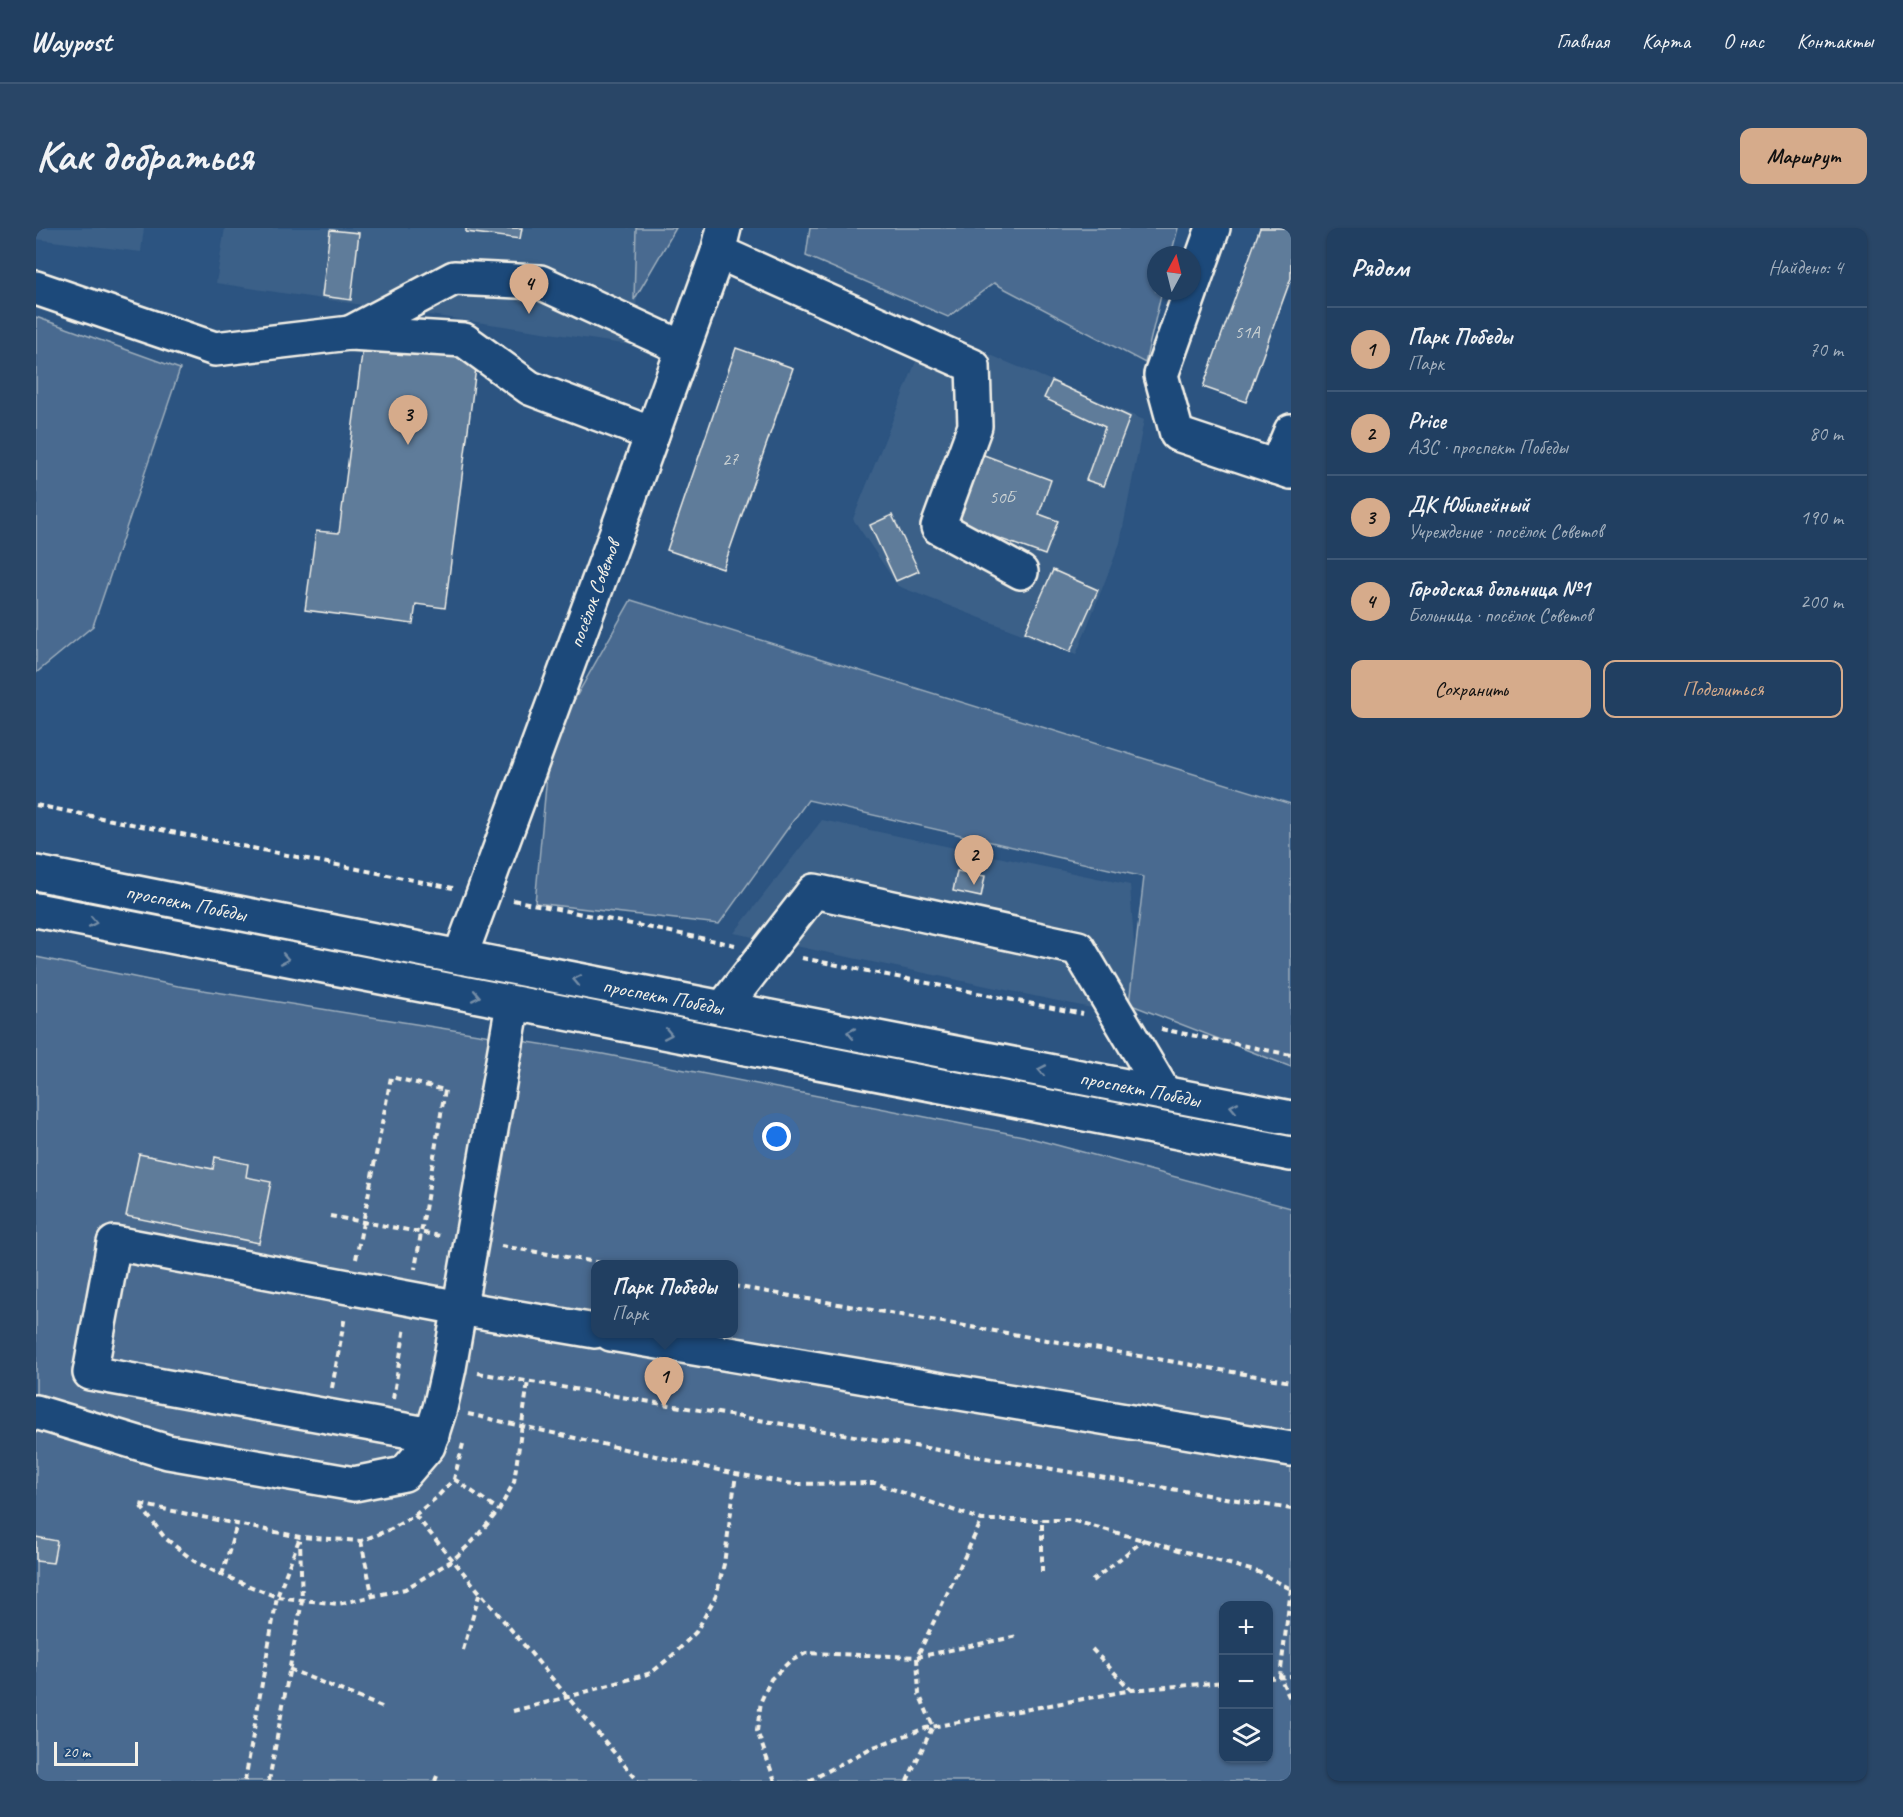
<!DOCTYPE html>
<html lang="ru">
<head>
<meta charset="utf-8">
<style>
	body { margin:0; font-family:Caveat,sans-serif; background:#294667; color:#f1f3f6 }
	.controls { position:absolute; right:18px; bottom:18px; display:grid; overflow:hidden; border-radius:12px; box-shadow:0 2px 4px #0004 }
	.controls button { width:54px; height:54px; display:grid; place-items:center; padding:0; border:0; border-bottom:2px solid #3e5876; background:#213f61; color:#f1f3f6; font:30px sans-serif }
	.compass { position:absolute; left:1111px; top:18px; width:54px; height:54px; border-radius:50%; background:#213f61; box-shadow:0 2px 4px #0004; rotate:7deg }
	.scale { position:absolute; left:18px; bottom:15px; width:84px; box-sizing:border-box; padding-left:6px; border:3px solid #f4f1e8; border-top:0; font-size:16px; line-height:21px; white-space:nowrap; color:#f4f1e8; -webkit-text-stroke:4px #1f4a7a; paint-order:stroke }
	.you { position:absolute; left:741px; top:909px; width:21px; height:21px; margin:-15px; border:4px solid #fff; border-radius:50%; background:#1a73e8; box-shadow:0 0 0 9px #1a73e833 }
	.badge { display:grid; place-items:center; width:39px; height:39px; border-radius:50%; background:#d6ab8b; color:#111; font-size:20px; font-weight:700 }
	.pin { position:absolute; translate:-50% -50px; filter:drop-shadow(0 2px 3px #0008) }
	.pin::after { content:''; position:absolute; top:32px; width:21px; height:18px; background:inherit; clip-path:polygon(0 0,100% 0,50% 100%) }
	.popup { position:absolute; left:555px; top:1032px; width:147px; height:78px; box-sizing:border-box; display:grid; place-content:center; border-radius:12px; background:#213f61; filter:drop-shadow(0 2px 4px #0005); font-size:20px; white-space:nowrap; color:#a2afbd }
	.popup b { font-size:22px; color:#f1f3f6 }
	.popup::after { content:''; position:absolute; left:50%; top:100%; margin-left:-12px; border:12px solid transparent; border-top-color:#213f61 }
	.list { margin:0; padding:0; list-style:none }
	h2 { display:flex; justify-content:space-between; align-items:center; height:78px; margin:0; padding:0 24px; font-size:26px }
	h2 small { font-size:20px; font-weight:400; color:#a2afbd }
	.list li { display:grid; grid-template-columns:39px 1fr auto; gap:18px; align-items:center; box-sizing:border-box; height:84px; padding:0 24px; border-top:2px solid #3e5876 }
	.list b { display:block; font-size:22px; white-space:nowrap }
	.list p { margin:0; font-size:20px; white-space:nowrap; color:#a2afbd }
	.list em { font-size:20px; font-style:normal; color:#a2afbd }
	.actions { display:flex; gap:12px; padding:18px 24px }
	.actions a { flex:1; padding:14px 0; border:2px solid #d6ab8b; border-radius:12px; text-align:center; font-size:21px; color:#d6ab8b }
	.actions .main { background:#d6ab8b; color:#111 }
	.icon { flex:none; width:33px; height:33px; fill:none; stroke:currentColor; stroke-width:2; stroke-linecap:round; stroke-linejoin:round }
	.map { position:relative; flex:none; width:1255px; height:1553px; overflow:hidden; border-radius:12px }
	header { display:flex; align-items:center; gap:36px; box-sizing:border-box; height:84px; padding:0 30px; background:#213f61; border-bottom:2px solid #3e5876 }
	header strong { font-size:28px }
	nav { display:flex; gap:33px; margin-inline-start:auto; font-size:21px }
	.intro { display:flex; align-items:center; justify-content:space-between; box-sizing:border-box; height:144px; padding:0 36px }
	h1 { margin:0; font-size:42px }
	.button { padding:15px 27px; border-radius:12px; background:#d6ab8b; color:#111; font-size:21px; font-weight:700 }
	main { display:flex; gap:36px; padding:0 36px }
	aside { flex:1; background:#213f61; border-radius:12px; box-shadow:0 2px 4px #0004 }
	.map>svg:first-child { display:block }
	.built { fill:#3b6088 }
	.green { fill:#496b90; stroke:#9eaebc; stroke-width:1.5; fill-rule:evenodd }
	.building { fill:#5e7b9a; stroke:#f4f1e8; stroke-width:1.5 }
	.lines { fill:none; stroke-linecap:round; stroke-linejoin:round }
	.minor-casing { stroke:#f4f1e8; stroke-width:38 }
	.major-casing { stroke:#f4f1e8; stroke-width:38 }
	.path { stroke:#f4f1e8; stroke-width:4; stroke-dasharray:6 4.5; stroke-linecap:butt }
	.minor { stroke:#1f4a7a; stroke-width:33 }
	.major { stroke:#1f4a7a; stroke-width:33 }
	.oneway { stroke:#748da6 }
	.labels { text-anchor:middle; dominant-baseline:central; stroke-width:4.5; stroke-linejoin:round; paint-order:stroke }
	.number-label { font-size:18px; fill:#ced4d4 }
	.street-label { font-size:21px; fill:#f4f1e8; stroke:#1f4a7a }
</style>
</head>
<body>
<header>
<strong>Waypost</strong>
<nav><a>Главная</a><a>Карта</a><a>О нас</a><a>Контакты</a></nav>
</header>
<div class="intro"><h1>Как добраться</h1><a class="button">Маршрут</a></div>
<main>
<div class="map">
<svg width="1255" height="1553" viewBox="0 0 1255 1553">
	<rect width="100%" height="100%" fill="#2c5481"/>
	<filter id="ink" filterUnits="userSpaceOnUse"><feTurbulence type="fractalNoise" baseFrequency=".0167" numOctaves="2"/><feDisplacementMap in="SourceGraphic" scale="12" xChannelSelector="R" yChannelSelector="G"/><feConvolveMatrix kernelMatrix="1 2 1 2 8 2 1 2 1" color-interpolation-filters="sRGB"/></filter>
	<g filter="url(#ink)">
		<path class="built" d="M0 0H108L105 24 0 11Z
			M189 0H612L594 117 180 55Z
			M893 101 1108 192 1084 315 1040 427 862 358 817 291Z
			M786 592 1094 657 1103 790 698 705Z"/>
		<path class="green" d="M600 0H640L598 72Z
			M774 0H1142L1135 27H1120V63H1126L1109 135 958 55 912 89 770 28Z
			M0 89 144 141 57 398 0 445Z
			M595 372 1255 576V839L1093 776 1108 649 772 572 683 696 499 675 514 515Z
			M0 729 142 758 567 826 987 908 1255 980V1553H0ZM559 1036H697V1106H559ZM1188 1378H1232V1530H1188Z"/>
		<path class="building" d="M430 0H486L484 11 430 4Z
			M1224 0H1255V50L1210 174 1167 159Z
			M294 2 323 5 315 72 286 68Z
			M327 118 441 132 409 380 380 376 377 396 269 382 280 303 303 305Z
			M700 120 757 140 687 341 631 322Z
			M1016 153 1094 189 1068 258 1050 252 1069 199 1008 170Z
			M940 224 1015 252 1003 286 1022 293 1009 327 915 293Z
			M856 287 883 343 860 353 834 297Z
			M1017 342 1062 362 1034 424 989 404Z
			M921 643 949 648 945 669 917 663Z
			M103 926 177 941 179 929 212 936 210 949 235 954 223 1015 90 988Z
			M0 1309 21 1313 17 1335 0 1333Z"/>
		<g class="lines">
			<defs>
				<g id="minor">
					<path d="M682 24 937 138 939 198 902 299 985 344"/>
					<path d="M1156 59 1177 0"/>
					<path d="M0 60 179 121 314 105 428 112 494 160 616 206"/>
					<path d="M1155 63 1125 147 1141 206 1255 244"/>
					<path d="M314 105 418 50 504 54 647 120"/>
					<path d="M1240 239 1255 203"/>
					<path id="s1" d="M424 729 583 298 682 24 688 0"/>
					<path d="M687 780 778 663 1042 720 1128 865"/>
					<path d="M575 1106 1255 1221"/>
					<path d="M0 1184 132 1224 318 1256 368 1246 392 1218 404 1180 413 1140 477 776"/>
					<path d="M396 1207 54 1145 78 1015 424 1080 559 1103"/>
				</g>
				<g id="major">
					<path id="s2" d="M0 645 424 729 1255 890"/>
					<path d="M0 682 1255 926"/>
				</g>
			</defs>
			<use href="#minor" class="minor-casing"/>
			<use href="#major" class="major-casing"/>
			<path class="path" d="M0 577 417 660
				M477 672 699 717
				M766 730 1047 786
				M1125 801 1255 827
				M294 988 405 1008
				M465 1018 571 1036
				M320 1031 355 849 409 862 379 1041
				M697 1058 1255 1154
				M442 1145 1255 1281
				M296 1160 309 1088
				M357 1171 369 1099
				M432 1186 700 1246 757 1256 839 1255 946 1292H1035L1222 1344 1255 1361
				M427 1216 418 1251 401 1269 379 1287 355 1301 325 1313 264 1309 103 1276 129 1310 158 1333 186 1347 241 1369 302 1376 369 1361 417 1332 437 1313 463 1282 478 1254 492 1153
				M418 1251 463 1282
				M379 1287 602 1553
				M325 1313 337 1370
				M1006 1344V1291
				M186 1347 201 1296
				M1056 1353 1109 1311
				M1255 1361 1244 1449 1255 1473
				M1056 1421 1095 1462
				M427 1422 444 1364
				M253 1441 348 1480
				M1232 1450 1255 1449
				M477 1483 532 1469 615 1445 637 1427 660 1404 680 1368 688 1336 700 1246
				M209 1553 241 1369 264 1309
				M233 1553 266 1373 264 1313
				M399 1553 401 1548
				M739 1553 721 1503 725 1473 735 1451 753 1434 770 1425 881 1429 982 1408
				M773 1553 835 1520 890 1500 1096 1462 1188 1454
				M871 1553 897 1498 883 1466 881 1429 946 1292"/>
			<use href="#minor" class="minor"/>
			<use href="#major" class="major"/>
		</g>
		<defs><path id="oneway-chevron" d="M-2-3.5L2.5 0L-2 3.5" fill="none" stroke-width="1.6" stroke-linecap="round" stroke-linejoin="round" transform="scale(1.5)"/></defs>
		<g class="oneway">
			<use href="#oneway-chevron" transform="translate(57 694) rotate(11)"/>
			<use href="#oneway-chevron" transform="translate(249 731) rotate(11)"/>
			<use href="#oneway-chevron" transform="translate(541 752) rotate(-169)"/>
			<use href="#oneway-chevron" transform="translate(440 768) rotate(11)"/>
			<use href="#oneway-chevron" transform="translate(815 805) rotate(-169)"/>
			<use href="#oneway-chevron" transform="translate(632 806) rotate(11)"/>
			<use href="#oneway-chevron" transform="translate(1006 842) rotate(-169)"/>
			<use href="#oneway-chevron" transform="translate(1198 879) rotate(-169)"/>
		</g>
	</g>
	<g class="labels">
		<g class="number-label">
			<text x="1211" y="104">51А</text>
			<text x="694" y="231">27</text>
			<text x="966" y="269">50Б</text>
		</g>
		<g class="street-label">
			<text stroke="none"><textPath href="#s1" startOffset="387">посёлок Советов</textPath></text>
			<text stroke="none"><textPath href="#s2" startOffset="153">проспект Победы</textPath></text>
			<text stroke="none"><textPath href="#s2" startOffset="639">проспект Победы</textPath></text>
			<text stroke="none"><textPath href="#s2" startOffset="1125">проспект Победы</textPath></text>
		</g>
	</g>
</svg>
<div class="controls">
<button>+</button>
<button>−</button>
<button><svg class="icon" aria-label="layers" viewBox="0 0 24 24"><path d="M12 4l9 5-9 5-9-5zM3 14l9 5 9-5"/></svg></button>
</div>
<svg class="compass" viewBox="-18 -18 36 36"><path d="M0-13l5 13h-10z" fill="#e53935"/><path d="M0 13l5-13h-10z" fill="#a2afbd"/></svg>
<div class="scale">20 m</div>
<div class="you"></div>
<div class="pin badge" style="left:628px;top:1179px">1</div>
<div class="popup"><b>Парк Победы</b>Парк</div>
<div class="pin badge" style="left:938px;top:657px">2</div>
<div class="pin badge" style="left:372px;top:217px">3</div>
<div class="pin badge" style="left:493px;top:86px">4</div>
</div>
<aside>
<h2>Рядом<small>Найдено: 4</small></h2>
<ul class="list">
<li><span class="badge">1</span><div><b>Парк Победы</b><p>Парк</p></div><em>70 m</em></li>
<li><span class="badge">2</span><div><b>Price</b><p>АЗС · проспект Победы</p></div><em>80 m</em></li>
<li><span class="badge">3</span><div><b>ДК Юбилейный</b><p>Учреждение · посёлок Советов</p></div><em>190 m</em></li>
<li><span class="badge">4</span><div><b>Городская больница №1</b><p>Больница · посёлок Советов</p></div><em>200 m</em></li>
</ul>
<div class="actions"><a class="main">Сохранить</a><a>Поделиться</a></div>
</aside>
</main>
</body>
</html>
